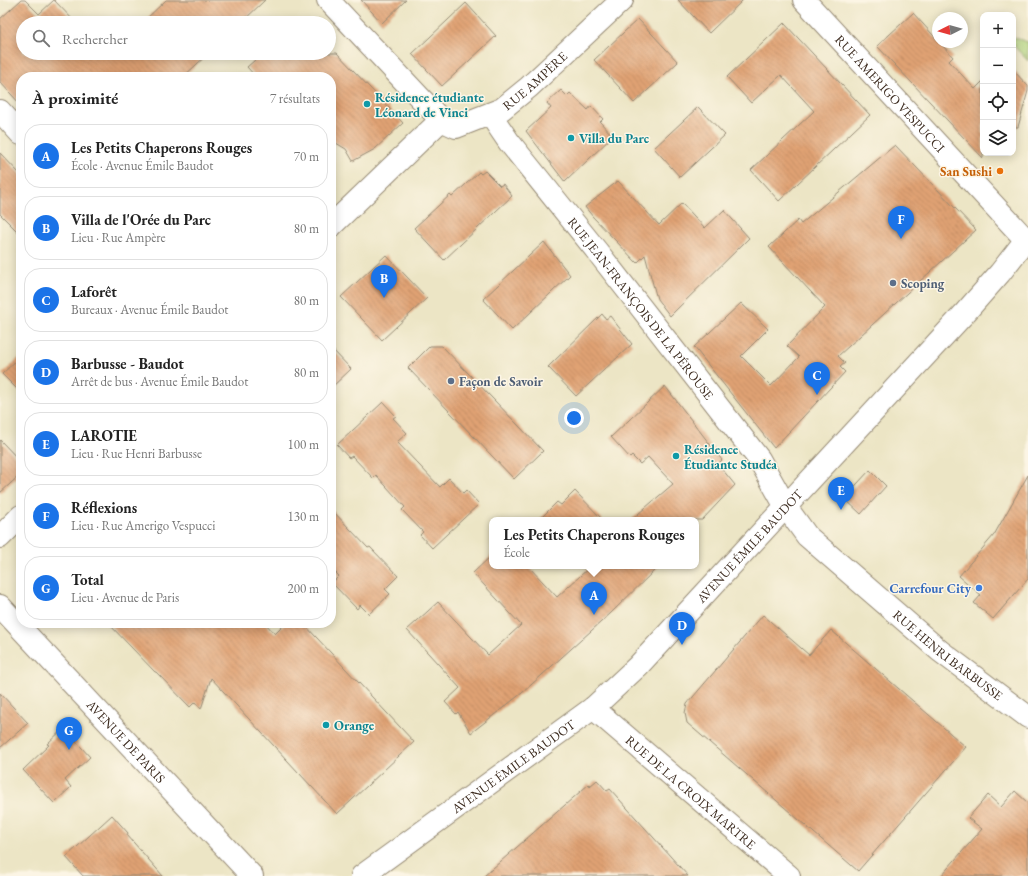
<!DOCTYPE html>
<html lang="fr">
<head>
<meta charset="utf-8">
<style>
	body { margin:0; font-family:"EB Garamond",serif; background:#f6f6f6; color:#222 }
	.controls { position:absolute; right:12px; top:12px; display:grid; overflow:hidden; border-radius:8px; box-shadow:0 2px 10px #0003 }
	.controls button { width:36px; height:36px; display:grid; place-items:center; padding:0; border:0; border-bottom:1px solid #e0e0e0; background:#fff; color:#222; font:20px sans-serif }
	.compass { position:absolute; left:932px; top:12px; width:36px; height:36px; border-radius:50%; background:#fff; box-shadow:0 2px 10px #0003; rotate:264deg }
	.you { position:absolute; left:574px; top:418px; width:14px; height:14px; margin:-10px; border:3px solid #fff; border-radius:50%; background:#1a73e8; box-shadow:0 0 0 6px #1a73e833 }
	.badge { display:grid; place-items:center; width:26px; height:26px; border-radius:50%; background:#1a73e8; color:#fff; font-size:13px; font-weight:700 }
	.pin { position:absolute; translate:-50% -33px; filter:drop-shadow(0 1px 2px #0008) }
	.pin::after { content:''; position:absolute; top:21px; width:14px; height:12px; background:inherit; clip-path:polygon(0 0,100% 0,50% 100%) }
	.popup { position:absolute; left:489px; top:517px; width:210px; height:52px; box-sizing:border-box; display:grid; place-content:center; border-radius:8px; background:#fff; filter:drop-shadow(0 1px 3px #0005); font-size:13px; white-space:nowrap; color:#767676 }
	.popup b { font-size:15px; color:#222 }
	.popup::after { content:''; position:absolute; left:50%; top:100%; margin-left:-8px; border:8px solid transparent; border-top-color:#fff }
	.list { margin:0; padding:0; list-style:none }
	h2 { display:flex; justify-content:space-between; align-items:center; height:52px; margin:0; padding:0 16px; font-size:17px }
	h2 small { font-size:13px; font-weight:400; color:#767676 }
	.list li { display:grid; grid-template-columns:26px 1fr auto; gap:12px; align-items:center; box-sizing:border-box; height:64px; margin:0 8px 8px; padding:0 8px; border:1px solid #e0e0e0; border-radius:16px }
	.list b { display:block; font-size:15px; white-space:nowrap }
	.list p { margin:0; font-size:13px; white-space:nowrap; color:#767676 }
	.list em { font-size:13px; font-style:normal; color:#767676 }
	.icon { flex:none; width:22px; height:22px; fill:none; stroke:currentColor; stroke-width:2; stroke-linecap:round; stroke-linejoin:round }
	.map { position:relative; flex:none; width:1028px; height:876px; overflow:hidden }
	.search { position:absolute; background:#fff; box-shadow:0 2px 10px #0003; left:16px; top:16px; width:320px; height:44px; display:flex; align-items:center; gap:10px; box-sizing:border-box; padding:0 14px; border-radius:22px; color:#767676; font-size:15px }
	.panel { position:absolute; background:#fff; box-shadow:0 2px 10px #0003; left:16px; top:72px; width:320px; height:556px; border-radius:16px }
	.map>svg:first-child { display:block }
	.grass { fill:url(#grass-tufts); stroke:#747e4c }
	.building { fill:url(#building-back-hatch) }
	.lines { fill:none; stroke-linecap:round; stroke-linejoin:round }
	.minor-casing { stroke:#948872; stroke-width:24 }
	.minor { stroke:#fff; stroke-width:22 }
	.culture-dot { fill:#0f9aa8; stroke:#fcf5e5; stroke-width:1.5 }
	.food-dot { fill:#e8710a; stroke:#fcf5e5; stroke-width:1.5 }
	.service-dot { fill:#5c6f8a; stroke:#fcf5e5; stroke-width:1.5 }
	.shop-dot { fill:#3f7fe0; stroke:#fcf5e5; stroke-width:1.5 }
	.labels { text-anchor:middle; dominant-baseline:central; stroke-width:3; stroke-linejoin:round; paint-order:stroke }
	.street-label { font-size:13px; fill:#3b2a1e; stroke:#fcf5e5 }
	.culture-label { font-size:13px; font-weight:bold; fill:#0d838f; stroke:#fcf5e5; text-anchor:start }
	.food-label { font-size:13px; font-weight:bold; fill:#c56008; stroke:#fcf5e5; text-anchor:end }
	.service-label { font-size:13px; font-weight:bold; fill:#4e5e75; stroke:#fcf5e5; text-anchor:start }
	.shop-label { font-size:13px; font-weight:bold; fill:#366cbe; stroke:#fcf5e5; text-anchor:end }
</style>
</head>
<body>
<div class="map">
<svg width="1028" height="876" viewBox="0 0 1028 876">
	<defs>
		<pattern id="grass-tufts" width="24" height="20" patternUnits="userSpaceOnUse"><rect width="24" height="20" fill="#aed17a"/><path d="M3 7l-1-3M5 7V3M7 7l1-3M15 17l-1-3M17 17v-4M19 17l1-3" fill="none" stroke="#8faa63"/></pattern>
		<pattern id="building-back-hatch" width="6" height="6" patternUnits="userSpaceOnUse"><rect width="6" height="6" fill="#e0a273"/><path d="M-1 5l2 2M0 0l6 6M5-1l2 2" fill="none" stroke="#b7845e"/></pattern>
	</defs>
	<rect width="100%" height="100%" fill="#fcf5e5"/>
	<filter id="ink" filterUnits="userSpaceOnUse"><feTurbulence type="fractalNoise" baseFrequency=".025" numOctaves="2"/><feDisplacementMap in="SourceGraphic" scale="8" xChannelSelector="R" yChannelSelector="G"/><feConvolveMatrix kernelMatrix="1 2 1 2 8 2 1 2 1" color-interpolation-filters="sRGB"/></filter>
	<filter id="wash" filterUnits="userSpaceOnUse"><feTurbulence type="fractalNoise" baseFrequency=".012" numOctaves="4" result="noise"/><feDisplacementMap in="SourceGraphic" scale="16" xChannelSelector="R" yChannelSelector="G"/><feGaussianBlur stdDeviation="0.9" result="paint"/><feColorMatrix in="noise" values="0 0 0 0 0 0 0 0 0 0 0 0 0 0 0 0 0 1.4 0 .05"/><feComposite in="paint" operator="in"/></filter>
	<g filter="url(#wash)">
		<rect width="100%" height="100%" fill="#ece5c5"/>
		<path class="grass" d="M1013 37 1027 42 1028 41V61L1013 45Z"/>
		<g id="blocks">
			<path class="building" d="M21 0H25L39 14 54 0 76 23H23V53H209L183 77H21V105L0 82V19Z
				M166 0H265L241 23H142Z
				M361 0H406L382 23Z
				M678 0H743L709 33Z
				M466 3 496 36 442 86 412 54Z
				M913 13 953 57 949 61 975 89 983 81V158L877 46Z
				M638 19 678 62 634 103 594 60Z
				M784 23 870 115 779 201 751 170 814 111 781 75 751 103 727 77Z
				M263 53H337L403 123 375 149 353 161 346 149 331 140V77H256L247 67Z
				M1013 70 1028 86V91L1018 127H1013Z
				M561 90 567 96 570 93 588 110 591 106 603 119 600 122 613 136 565 182 526 131 551 108 547 103Z
				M698 107 725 135 680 177 654 148Z
				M895 145 976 230 838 356 845 363 840 367 845 372 774 448 694 347 741 303 768 329 741 356 771 386 799 357 787 346 825 307 769 247 798 220 801 224Z
				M0 153 21 175V235L0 214Z
				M485 171 500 186 503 184 512 196 444 260 414 228 450 195 452 197 479 172 481 174Z
				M618 181 659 225 682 203 705 228 724 210 749 238 670 316 657 299 645 255 637 263 593 217 585 207Z
				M544 242 570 275 512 330 483 299Z
				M386 255 427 298 382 340 341 297Z
				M602 314 606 319 610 316 632 344 576 396 548 367Z
				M430 346H442L543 451 514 479 408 368Z
				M331 348 351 369 331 388Z
				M21 356V393L2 374Z
				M665 386 722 460 718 464 735 485 702 520H631L673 484 648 457 640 464 632 456 630 458 611 437Z
				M383 402 396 416 393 418 407 433 397 442 440 487 449 478 463 493 466 490 479 504 432 548 420 535 423 532 402 510 405 507 376 475 373 478 352 456 349 458 337 445Z
				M0 440 21 462V474L0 493Z
				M870 470 886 486 861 514 844 498Z
				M1028 475V579L993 619 974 603 981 595 959 576 994 535Z
				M575 491 603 520H539L557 502 561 505Z
				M331 509 368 548 370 547 398 576 385 589 390 594 369 614 360 605 357 609 332 583 339 576 331 568Z
				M492 555V566H528L557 597 591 566H659L611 613 522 693 471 733 458 712 456 714 445 702 460 688 407 630 438 602 488 655 521 625 473 573Z
				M763 615 809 655 831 630 966 747 858 871 687 723 685 713 687 704Z
				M108 623H265L275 634 286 623H303L414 742 337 814 211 678 201 709 195 702 190 707 156 672H155Z
				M0 693 28 723 0 748Z
				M64 728 90 757 65 780 71 787 54 803 23 770 49 745 47 744Z
				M597 780 607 791 610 789 688 876H484L589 784 590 786Z
				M1015 791 1028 803V876H941L982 829 968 818 988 795 1001 807Z
				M112 815 128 833 127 835 163 876H83L66 857Z"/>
		</g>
	</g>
	<g filter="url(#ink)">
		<use href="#blocks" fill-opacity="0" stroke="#948872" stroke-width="1"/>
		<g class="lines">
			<defs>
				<g id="minor">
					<path id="s1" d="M328 0 441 120 456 127 502 109 529 87 622 0"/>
					<path id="s2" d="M804 0 1026 240"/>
					<path d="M0 111 21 134"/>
					<path id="s3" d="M490 114 509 142 600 255 759 459 786 507 807 536 940 651 1028 717"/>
					<path d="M331 226 441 120"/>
					<path d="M0 537 21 516"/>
					<path id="s4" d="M0 606 252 876"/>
					<path id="s5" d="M593 708 789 876"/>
					<path id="s6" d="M362 876 593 708 638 666 963 315 1000 273 1028 237"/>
				</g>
			</defs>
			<use href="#minor" class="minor-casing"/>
			<use href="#minor" class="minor"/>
		</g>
	</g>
	<g class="culture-dot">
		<circle cx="367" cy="104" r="4"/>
		<circle cx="571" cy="138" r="4"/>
		<circle cx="676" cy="456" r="4"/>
		<circle cx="326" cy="725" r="4"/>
	</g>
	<circle class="food-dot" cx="1000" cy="171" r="4"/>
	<g class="service-dot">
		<circle cx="893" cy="283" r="4"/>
		<circle cx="451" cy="381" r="4"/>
	</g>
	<circle class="shop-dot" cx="979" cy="588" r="4"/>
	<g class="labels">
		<g class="street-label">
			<text stroke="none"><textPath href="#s1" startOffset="274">RUE AMPÈRE</textPath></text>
			<text stroke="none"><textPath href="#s2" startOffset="127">RUE AMERIGO VESPUCCI</textPath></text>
			<text stroke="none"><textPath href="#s3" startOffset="246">RUE JEAN-FRANÇOIS DE LA PÉROUSE</textPath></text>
			<text stroke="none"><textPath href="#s6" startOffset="511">AVENUE ÉMILE BAUDOT</textPath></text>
			<text stroke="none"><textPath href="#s3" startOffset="713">RUE HENRI BARBUSSE</textPath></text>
			<text stroke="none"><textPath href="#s4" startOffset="185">AVENUE DE PARIS</textPath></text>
			<text stroke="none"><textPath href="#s6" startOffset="187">AVENUE ÉMILE BAUDOT</textPath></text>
			<text stroke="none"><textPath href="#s5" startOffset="129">RUE DE LA CROIX MARTRE</textPath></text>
		</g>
		<g class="culture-label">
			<text x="375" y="97">Résidence étudiante<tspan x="375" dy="15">Léonard de Vinci</tspan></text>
			<text x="579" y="138">Villa du Parc</text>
			<text x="684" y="449">Résidence<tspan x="684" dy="15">Étudiante Studéa</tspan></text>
			<text x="334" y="725">Orange</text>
		</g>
		<g class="food-label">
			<text x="992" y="171">San Sushi</text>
		</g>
		<g class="service-label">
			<text x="901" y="283">Scoping</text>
			<text x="459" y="381">Façon de Savoir</text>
		</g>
		<g class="shop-label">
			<text x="971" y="588">Carrefour City</text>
		</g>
	</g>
</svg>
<div class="controls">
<button>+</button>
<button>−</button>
<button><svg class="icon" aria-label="locate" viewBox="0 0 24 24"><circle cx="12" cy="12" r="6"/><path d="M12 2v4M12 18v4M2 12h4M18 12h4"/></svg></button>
<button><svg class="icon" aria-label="layers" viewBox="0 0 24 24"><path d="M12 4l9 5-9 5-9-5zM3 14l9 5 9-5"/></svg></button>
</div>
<svg class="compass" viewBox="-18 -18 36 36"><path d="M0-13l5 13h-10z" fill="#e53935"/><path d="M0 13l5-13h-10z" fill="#767676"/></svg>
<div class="you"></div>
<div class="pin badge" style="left:594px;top:615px">A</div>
<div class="popup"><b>Les Petits Chaperons Rouges</b>École</div>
<div class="pin badge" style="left:384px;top:298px">B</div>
<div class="pin badge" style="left:817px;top:395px">C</div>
<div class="pin badge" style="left:682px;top:645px">D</div>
<div class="pin badge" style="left:841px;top:510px">E</div>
<div class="pin badge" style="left:901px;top:239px">F</div>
<div class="pin badge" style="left:69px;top:750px">G</div>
<div class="search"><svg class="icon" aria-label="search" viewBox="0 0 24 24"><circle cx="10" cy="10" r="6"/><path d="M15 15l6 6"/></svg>Rechercher</div>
<section class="panel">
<h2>À proximité<small>7 résultats</small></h2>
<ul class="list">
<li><span class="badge">A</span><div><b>Les Petits Chaperons Rouges</b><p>École · Avenue Émile Baudot</p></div><em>70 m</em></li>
<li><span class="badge">B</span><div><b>Villa de l'Orée du Parc</b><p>Lieu · Rue Ampère</p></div><em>80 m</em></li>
<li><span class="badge">C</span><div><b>Laforêt</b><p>Bureaux · Avenue Émile Baudot</p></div><em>80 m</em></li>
<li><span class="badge">D</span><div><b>Barbusse - Baudot</b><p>Arrêt de bus · Avenue Émile Baudot</p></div><em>80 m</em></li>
<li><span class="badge">E</span><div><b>LAROTIE</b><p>Lieu · Rue Henri Barbusse</p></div><em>100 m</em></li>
<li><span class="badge">F</span><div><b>Réflexions</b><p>Lieu · Rue Amerigo Vespucci</p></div><em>130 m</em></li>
<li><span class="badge">G</span><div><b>Total</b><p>Lieu · Avenue de Paris</p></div><em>200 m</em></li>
</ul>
</section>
</div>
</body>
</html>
